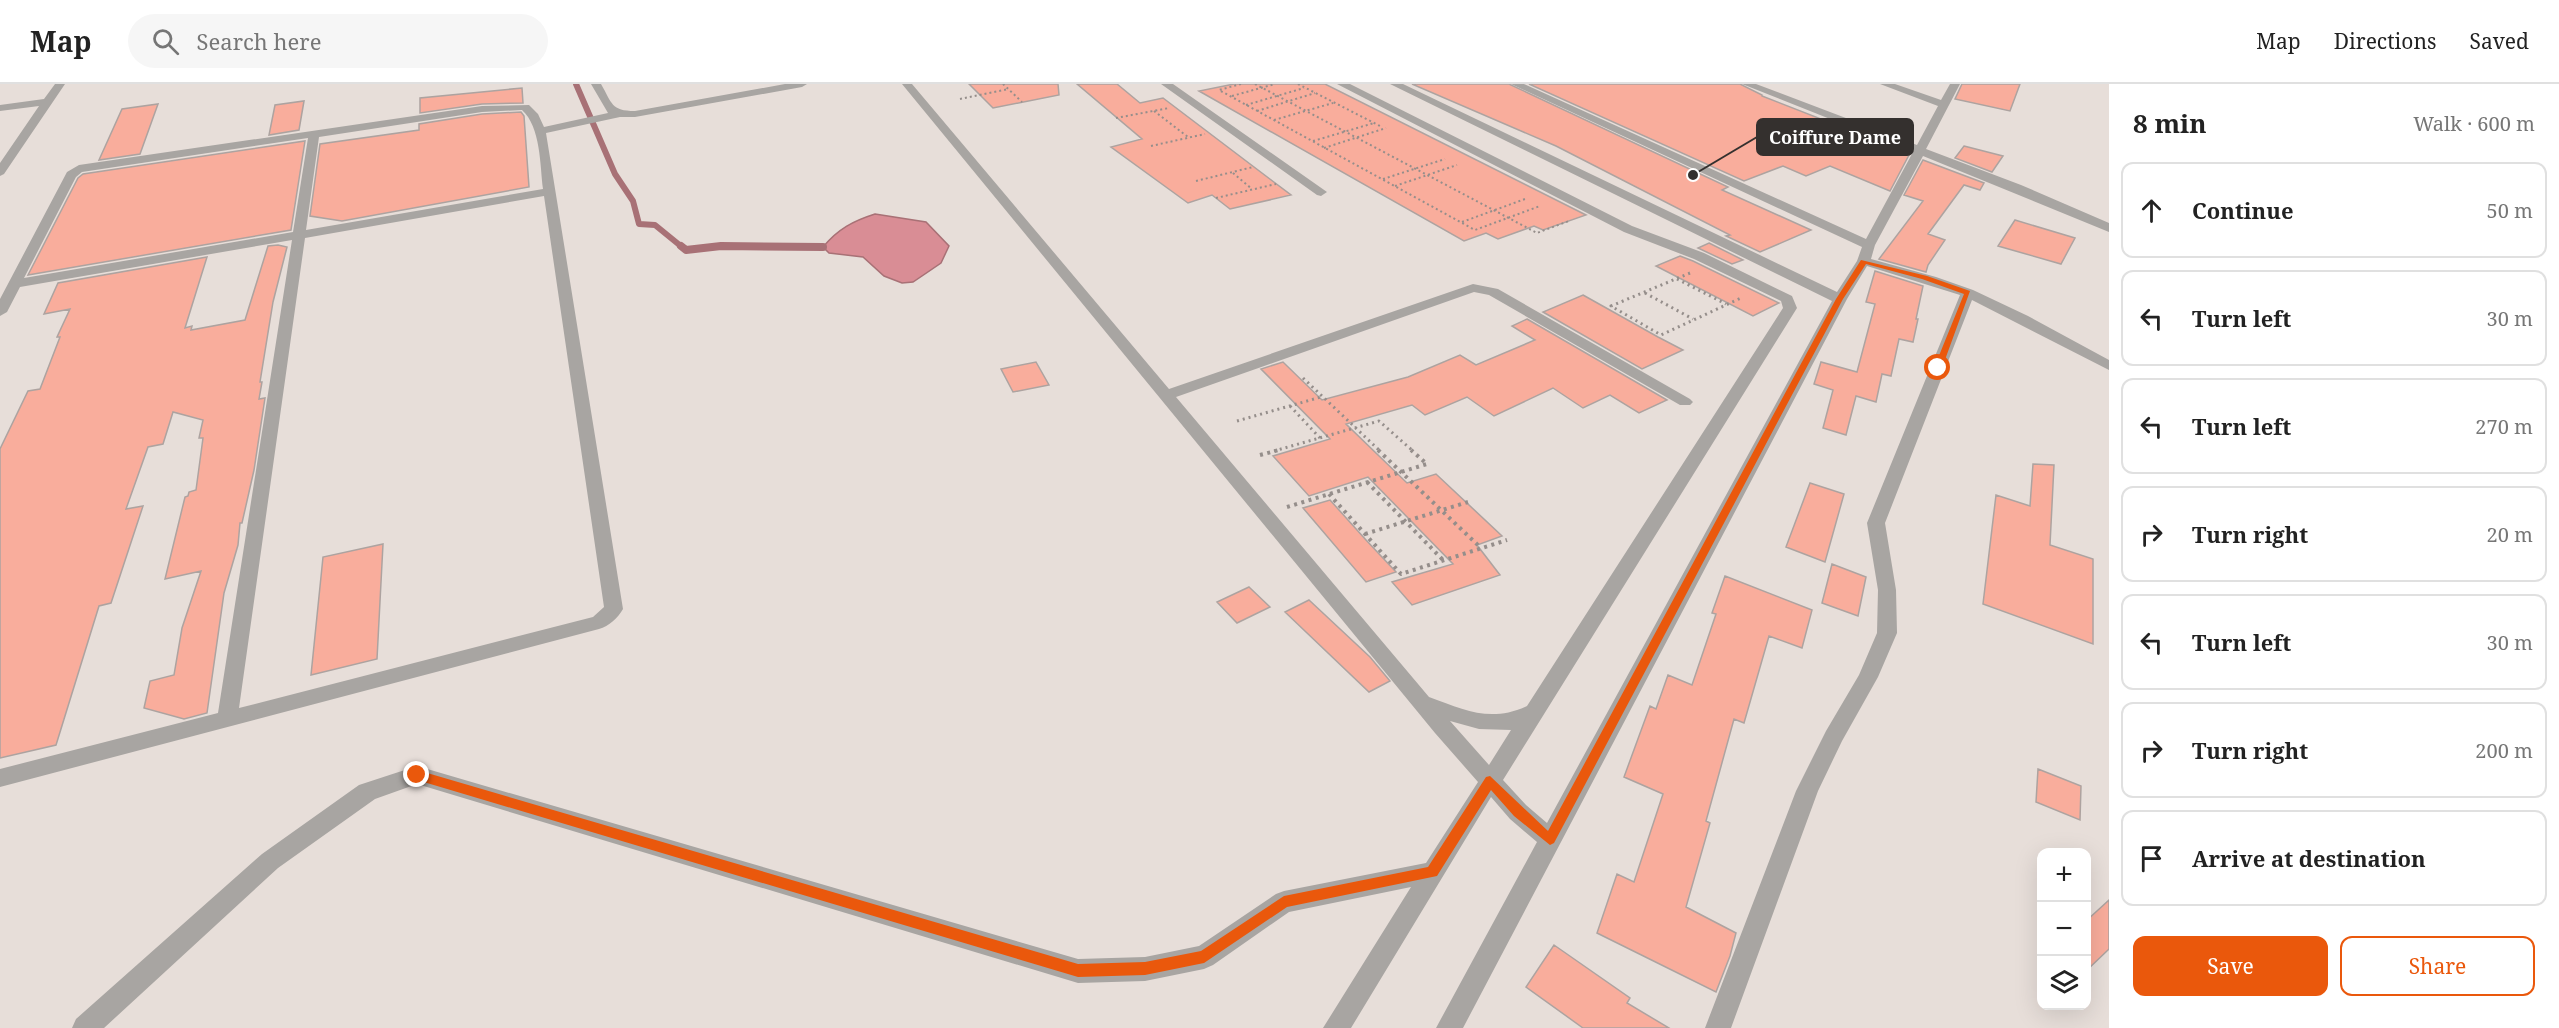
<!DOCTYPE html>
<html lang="en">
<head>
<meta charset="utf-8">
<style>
	body { margin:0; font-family:"Noto Serif",serif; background:#f6f6f6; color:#222 }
	.controls { position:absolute; right:18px; bottom:18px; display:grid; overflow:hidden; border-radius:12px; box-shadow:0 6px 24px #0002 }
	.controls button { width:54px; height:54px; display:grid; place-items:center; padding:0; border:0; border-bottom:2px solid #e0e0e0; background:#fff; color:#222; font:30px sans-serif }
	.stop { position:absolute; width:18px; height:18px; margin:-14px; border:4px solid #ea580c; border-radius:50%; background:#fff }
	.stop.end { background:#ea580c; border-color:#fff; box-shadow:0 2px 6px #0008 }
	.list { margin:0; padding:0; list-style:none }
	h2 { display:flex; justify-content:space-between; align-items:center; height:78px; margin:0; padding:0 24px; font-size:26px }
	h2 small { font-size:20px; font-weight:400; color:#767676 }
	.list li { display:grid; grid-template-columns:39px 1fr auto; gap:18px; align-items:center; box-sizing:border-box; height:96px; margin:0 12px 12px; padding:0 12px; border:2px solid #e0e0e0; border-radius:12px }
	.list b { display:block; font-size:22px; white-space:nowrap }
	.list em { font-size:20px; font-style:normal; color:#767676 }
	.actions { display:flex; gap:12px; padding:18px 24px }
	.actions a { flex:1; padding:14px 0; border:2px solid #ea580c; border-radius:12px; text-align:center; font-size:21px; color:#ea580c }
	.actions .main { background:#ea580c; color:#fff }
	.icon { flex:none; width:33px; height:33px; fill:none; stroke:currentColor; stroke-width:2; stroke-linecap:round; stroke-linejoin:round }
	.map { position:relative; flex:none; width:2109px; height:944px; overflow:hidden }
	header { display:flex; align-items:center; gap:36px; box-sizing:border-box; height:84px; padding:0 30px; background:#fff; border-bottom:2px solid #e0e0e0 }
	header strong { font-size:28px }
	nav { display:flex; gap:33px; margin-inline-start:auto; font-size:21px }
	.search { width:420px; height:54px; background:#f6f6f6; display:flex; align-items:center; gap:15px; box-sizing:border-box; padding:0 21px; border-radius:33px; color:#767676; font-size:22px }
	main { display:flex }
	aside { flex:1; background:#fff }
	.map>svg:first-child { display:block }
	.water { fill:#d98d95; stroke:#a87176; stroke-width:1.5 }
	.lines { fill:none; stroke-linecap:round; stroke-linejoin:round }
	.stream-far1 { stroke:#a87176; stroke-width:6 }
	.stream { stroke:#a87176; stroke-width:8 }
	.building { fill:#f9ad9c; stroke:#ada3a0; stroke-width:1.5 }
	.path-far2 { stroke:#958e8b; stroke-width:2; stroke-dasharray:2 3; stroke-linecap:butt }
	.path-far1 { stroke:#958e8b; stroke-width:3; stroke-dasharray:2 4; stroke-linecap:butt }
	.path { stroke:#958e8b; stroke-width:4; stroke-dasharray:3 4.5; stroke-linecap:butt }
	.minor { fill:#a8a5a2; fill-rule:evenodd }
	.route { fill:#ea580c }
	.leader { fill:none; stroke:#34302e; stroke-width:2 }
	.callout-dot { fill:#34302e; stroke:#fff; stroke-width:2 }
	.callout { fill:#34302e; stroke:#34302e; stroke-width:2 }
	.callout-label { font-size:18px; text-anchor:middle; font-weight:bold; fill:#fff }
</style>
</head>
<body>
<header>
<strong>Map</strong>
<div class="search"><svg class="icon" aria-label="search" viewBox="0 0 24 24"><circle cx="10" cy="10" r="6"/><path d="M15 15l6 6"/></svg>Search here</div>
<nav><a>Map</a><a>Directions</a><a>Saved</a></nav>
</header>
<main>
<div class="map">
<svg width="2109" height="944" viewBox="0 0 2109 944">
	<rect width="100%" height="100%" fill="#e7ded9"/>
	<path class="water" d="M875 130 926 138 949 162 941 179 913 198 902 199 884 192 863 173 829 169 823 163C838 145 853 137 875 130Z"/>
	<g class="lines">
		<path class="stream-far1" d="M576 0 615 90 633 117 639 140 655 141 682 163
			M711 163H823"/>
		<path class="stream" d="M681 162 686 166 721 162 823 163"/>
	</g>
	<path class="building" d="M969 0H1058L1059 11 993 24Z
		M1077 0H1117L1140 19 1163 14 1291 111 1230 125 1212 111 1188 119 1111 63 1142 55Z
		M1234 0H1325L1586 131 1543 146 1534 142 1498 155 1486 149 1464 157 1199 7Z
		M1412 0H1509L1728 103 1722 106 1811 146 1760 168 1726 152 1730 151 1556 62Z
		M1529 0H1740L1762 11V12L1872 55 1863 58 1909 71 1890 107 1830 82 1806 92 1783 82 1744 97Z
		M1962 0H2020L2010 27 1955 15Z
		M522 4 523 19 482 20 420 29V14Z
		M304 17 299 46 269 51 275 21Z
		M158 20 140 70 99 76 122 25Z
		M521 28 524 32 529 103 342 137 310 132 320 60 419 46V40L482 30Z
		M305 57 291 146 28 191 78 94 83 90Z
		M1964 62 2003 72 1992 88 1955 74Z
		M1923 76 1984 99 1980 106 1964 101 1928 150 1945 156 1928 181 1926 188 1879 175 1923 117 1904 111Z
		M2015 136 2075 154 2061 180 1998 162Z
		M1709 159 1743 176 1732 180 1698 164Z
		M278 161 287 163 273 218 260 298H262L259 315 265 314 254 386 242 439H240L238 461 224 509 207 629 184 635 144 624 150 597 174 591 182 544 201 487 165 495 185 413 188 412 189 408 196 406 203 354H199L203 336 173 328 163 360 148 363 126 425 143 422 111 519 99 522 56 661 0 674V365L28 307 40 305 60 253H57L70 225 44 230 58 199 207 173 185 244 192 242 191 246 245 236 268 162Z
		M1680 172 1693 177 1779 219 1753 232 1656 182Z
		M1875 187 1923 202 1916 235H1918L1913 258 1899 255 1891 292 1882 290 1876 318 1856 312 1846 351 1823 344 1833 306 1814 300 1821 278 1857 288 1875 220 1866 218Z
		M1583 211 1658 253 1683 266 1642 285 1543 228Z
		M1527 235 1667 316 1639 329 1610 311 1583 324 1553 304 1494 332 1467 313 1425 331 1412 321 1346 340 1407 399 1436 390 1502 452 1477 461 1500 491 1412 521 1392 498 1453 480 1368 393 1309 412 1273 372 1330 355 1261 285 1283 278 1322 316 1408 293 1460 271 1476 281 1535 256 1512 242Z
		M1036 278 1049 301 1013 308 1001 285Z
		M2033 380 2054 381 2050 461 2093 475V560L1983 520 1996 411 2030 422Z
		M1810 399 1844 410 1825 478 1786 463Z
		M1330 416 1366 456 1396 488 1366 498 1303 424Z
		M383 460 377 575 311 591 323 473Z
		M1832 480 1866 493 1858 532 1822 519Z
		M1725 492 1812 526 1802 564 1769 552 1744 639 1734 635 1706 737 1710 739 1686 823 1736 849 1730 872 1716 908 1597 849 1617 790 1634 798 1663 710 1624 693 1650 622 1656 625 1668 591 1692 601 1716 530 1712 529Z
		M1249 503 1270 523 1237 539 1217 518Z
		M1309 516 1370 573 1390 597 1369 608 1285 528Z
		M2038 685 2081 702 2080 736 2036 718Z
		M2109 816V865L2086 887V837Z
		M1554 861 1630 914 1627 919 1669 944H1583L1526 903Z"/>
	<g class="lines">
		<path class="path-far2" d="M1003 0 1022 18
			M1241 0 1219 6 1475 146 1540 122
			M1255 0 1537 149 1569 137
			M1298 0 1380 42
			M1232 12 1275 0
			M960 15 1009 5
			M1246 21 1304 4
			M1154 27 1188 53
			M1257 27 1315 9
			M1116 34 1169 24
			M1274 36 1333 19
			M1313 57 1374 39
			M1151 62 1205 50
			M1324 64 1386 44
			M1233 89 1252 105
			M1383 95 1445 75
			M1196 97 1253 83
			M1395 102 1457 81
			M1216 114 1276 100
			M1462 138 1525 115"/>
		<path class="path-far1" d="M1690 189 1611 222 1661 251 1741 214
			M1677 195 1726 220
			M1645 209 1693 235
			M1303 294 1380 367
			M1290 322 1320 354
			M1237 337 1321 313
			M1274 367 1379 337 1413 367"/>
		<path class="path" d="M1378 366 1481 464
			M1260 371 1279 366
			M1367 398 1443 476
			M1329 410 1401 490 1507 456
			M1287 423 1427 380 1411 366
			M1365 450 1468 418"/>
		<path class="minor" d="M55 0H65L4 90 0 92V79L39 22 0 27V21L44 15Z
			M591 0H601C612 19 611 27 635 27L785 0H807L802 3 635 33H620L546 49 623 525C618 534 609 542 599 545L0 703V685L218 629 292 156 20 203 7 228 0 232V215L67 88 79 81 482 22 529 21 538 30 544 43 608 29ZM522 26C541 43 540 82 543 105L306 146 319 53 482 28ZM308 54 293 148 24 194 76 93 82 88ZM544 112 604 523 593 533 239 624 305 154Z
			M902 0H912L1169 305 1473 200 1498 205 1690 315 1693 318 1690 321H1680L1489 211 1474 208 1176 313 1429 613C1465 626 1490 639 1527 622L1783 224 1781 217 1694 175 1624 148 1337 0H1350L1632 142 1704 169 1792 212 1797 224 1503 696 1526 721 1547 739 1832 217 1390 0H1403L1837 208 1857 177 1862 163 1511 0H1524L1866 155 1913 68 1742 0H1756L1917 61 1938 22 1880 0H1895L1941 16 1950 0H1960L1926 65 2021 101 2109 139V148L1923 72 1875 161 1871 175 1936 193 1973 206 2028 232 2109 276V286L1972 216 1885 439 1896 506 1897 549 1878 593 1842 657 1818 707 1731 944H1705L1796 707 1826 647 1859 591 1877 549 1878 506 1867 439 1960 211 1867 182 1847 215 1463 944H1436L1537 758 1510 735 1491 713 1351 944H1323L1411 803 1289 828 1213 881 1204 885 1145 897 1078 899 417 700 375 715 278 784 104 944H72L76 935 262 770 359 701 417 682 1078 875 1145 873 1199 862 1276 810 1284 807 1426 779 1478 698 1435 649ZM1450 637 1479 645 1511 646 1489 681Z
			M1161 0H1173L1327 108 1321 112 1317 111Z"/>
	</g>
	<path class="route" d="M1861 176 1927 192 1970 207 1942 284 1938 287 1934 284 1964 210 1922 195 1866 180 1843 215 1554 759 1550 761 1514 732 1491 706 1437 792 1287 823 1204 879 1145 891 1078 893 417 696 411 691 417 686 1078 880 1145 878 1201 867 1284 812 1428 783 1486 693 1490 692 1548 747 1836 215Z"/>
	<path class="leader" d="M1693 91L1757 53"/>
	<circle class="callout-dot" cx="1693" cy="91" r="6"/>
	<rect class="callout" x="1757" y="35" width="156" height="36" rx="6"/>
	<g class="callout-label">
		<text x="1835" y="60">Coiffure Dame</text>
	</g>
</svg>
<div class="controls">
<button>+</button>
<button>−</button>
<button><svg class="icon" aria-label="layers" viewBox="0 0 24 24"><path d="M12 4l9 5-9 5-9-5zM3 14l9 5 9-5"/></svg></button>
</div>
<div class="stop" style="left:1938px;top:284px"></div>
<div class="stop end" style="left:417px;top:691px"></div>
</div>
<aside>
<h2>8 min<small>Walk · 600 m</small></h2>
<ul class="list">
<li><svg class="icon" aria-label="ahead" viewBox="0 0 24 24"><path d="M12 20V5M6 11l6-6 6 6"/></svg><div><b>Continue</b></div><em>50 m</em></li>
<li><svg class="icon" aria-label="left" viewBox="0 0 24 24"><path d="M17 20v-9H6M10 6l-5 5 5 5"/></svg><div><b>Turn left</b></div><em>30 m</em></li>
<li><svg class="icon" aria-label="left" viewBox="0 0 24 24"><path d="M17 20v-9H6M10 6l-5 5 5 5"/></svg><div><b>Turn left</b></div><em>270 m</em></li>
<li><svg class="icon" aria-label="right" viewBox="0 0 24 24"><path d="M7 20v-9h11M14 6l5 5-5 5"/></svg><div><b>Turn right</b></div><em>20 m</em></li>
<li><svg class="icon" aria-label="left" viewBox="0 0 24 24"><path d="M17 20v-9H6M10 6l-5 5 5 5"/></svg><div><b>Turn left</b></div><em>30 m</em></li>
<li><svg class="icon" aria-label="right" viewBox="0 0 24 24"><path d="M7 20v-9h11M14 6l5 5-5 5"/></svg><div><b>Turn right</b></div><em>200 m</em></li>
<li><svg class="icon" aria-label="arrive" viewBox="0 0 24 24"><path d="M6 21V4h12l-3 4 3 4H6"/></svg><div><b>Arrive at destination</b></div></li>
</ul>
<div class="actions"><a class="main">Save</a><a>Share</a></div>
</aside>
</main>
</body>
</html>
